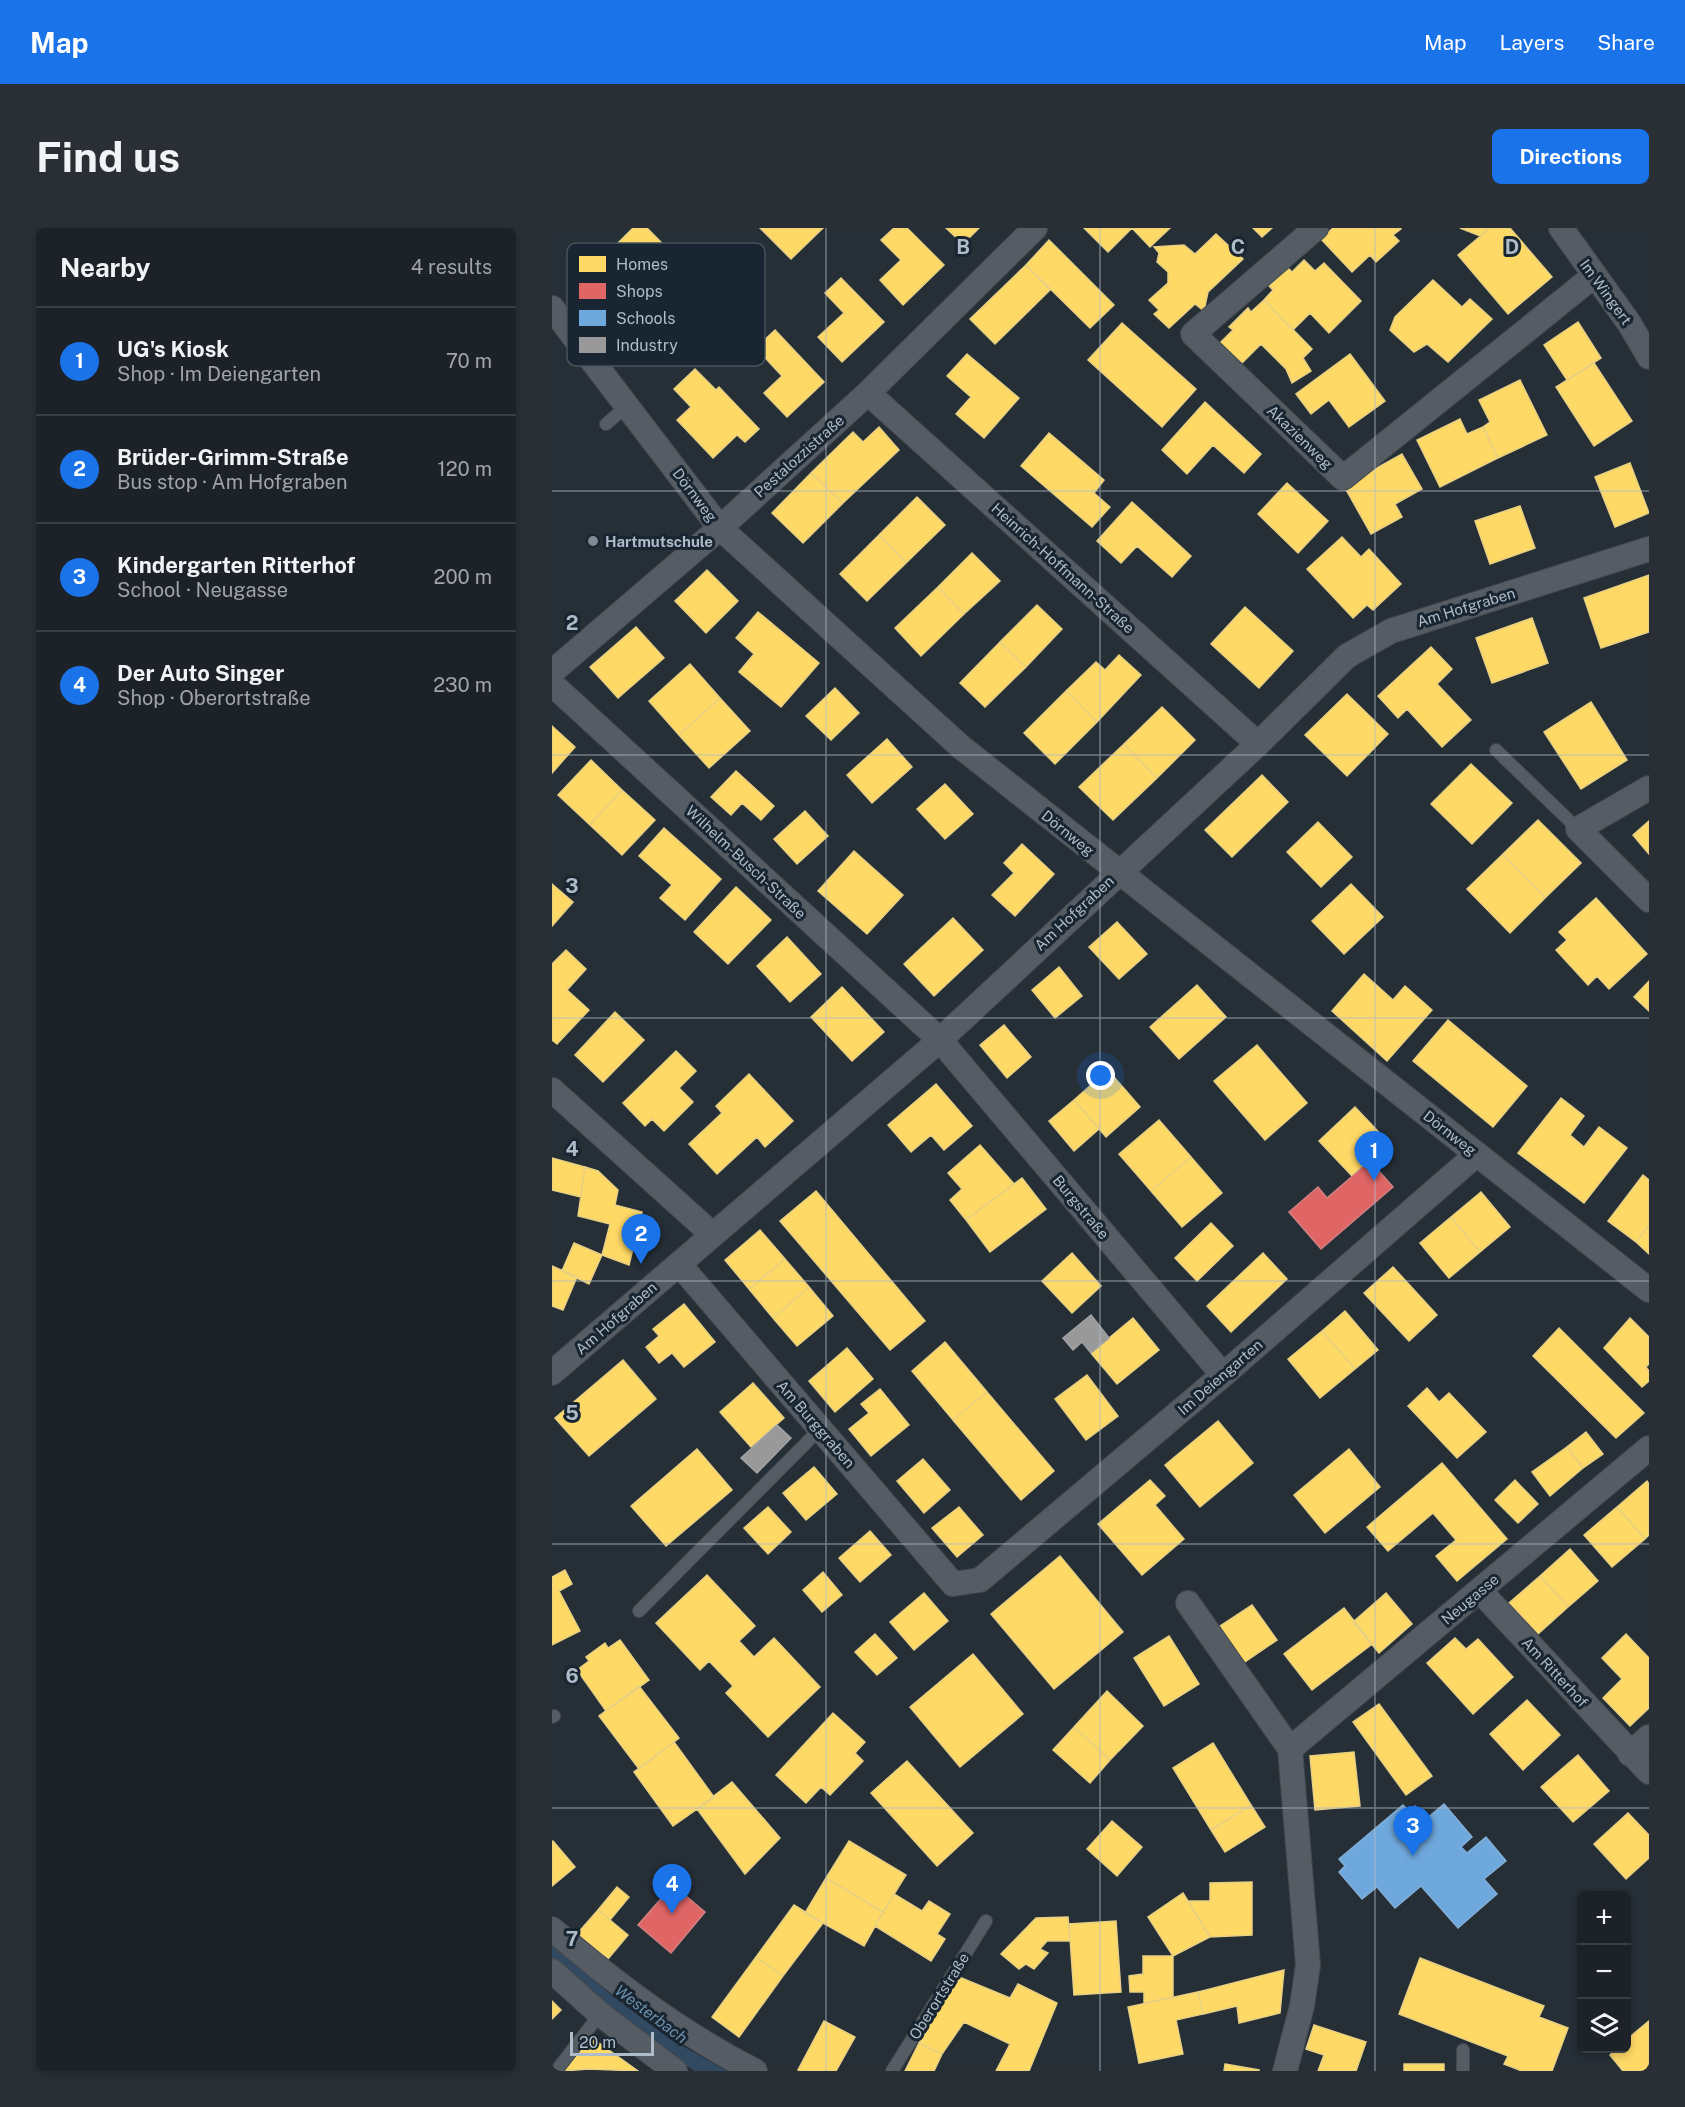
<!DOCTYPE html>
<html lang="en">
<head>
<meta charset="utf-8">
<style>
	body { margin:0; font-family:"Public Sans",sans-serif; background:#292f34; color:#f1f3f6 }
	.controls { position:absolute; right:18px; bottom:18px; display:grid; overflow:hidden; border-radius:9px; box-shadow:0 3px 9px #0003 }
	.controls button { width:54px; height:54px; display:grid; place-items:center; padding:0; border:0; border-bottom:2px solid #3a3f45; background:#1c2228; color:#f1f3f6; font:30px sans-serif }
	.scale { position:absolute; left:18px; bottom:15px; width:84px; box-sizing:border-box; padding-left:6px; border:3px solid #afbbc8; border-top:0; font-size:16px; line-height:21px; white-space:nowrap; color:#afbbc8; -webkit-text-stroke:4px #192631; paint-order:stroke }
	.you { position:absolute; left:549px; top:848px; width:21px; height:21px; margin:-15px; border:4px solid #fff; border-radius:50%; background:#1a73e8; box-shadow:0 0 0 9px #1a73e833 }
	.badge { display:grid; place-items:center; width:39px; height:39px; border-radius:50%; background:#1a73e8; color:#fff; font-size:20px; font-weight:700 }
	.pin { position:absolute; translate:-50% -50px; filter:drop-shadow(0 2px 3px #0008) }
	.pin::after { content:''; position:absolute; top:32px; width:21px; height:18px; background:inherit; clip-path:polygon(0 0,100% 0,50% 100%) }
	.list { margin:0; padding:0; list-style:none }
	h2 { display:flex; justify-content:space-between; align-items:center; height:78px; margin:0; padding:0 24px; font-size:26px }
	h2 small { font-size:20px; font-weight:400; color:#a0a4a8 }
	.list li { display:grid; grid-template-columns:39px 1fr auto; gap:18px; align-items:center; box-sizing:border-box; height:108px; padding:0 24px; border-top:2px solid #3a3f45 }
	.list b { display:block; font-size:22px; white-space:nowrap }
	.list p { margin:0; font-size:20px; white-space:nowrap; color:#a0a4a8 }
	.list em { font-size:20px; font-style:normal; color:#a0a4a8 }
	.icon { flex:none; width:33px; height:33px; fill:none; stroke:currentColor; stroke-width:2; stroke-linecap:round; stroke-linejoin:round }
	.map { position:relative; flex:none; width:1097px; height:1843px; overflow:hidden; border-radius:9px }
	header { display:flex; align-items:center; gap:36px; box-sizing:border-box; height:84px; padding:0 30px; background:#1a73e8; color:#fff }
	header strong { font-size:28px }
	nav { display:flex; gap:33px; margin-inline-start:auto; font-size:21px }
	.intro { display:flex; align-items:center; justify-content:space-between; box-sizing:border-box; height:144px; padding:0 36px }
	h1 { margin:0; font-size:42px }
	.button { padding:15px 27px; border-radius:9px; background:#1a73e8; color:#fff; font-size:21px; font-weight:700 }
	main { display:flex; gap:36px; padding:0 36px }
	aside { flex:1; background:#1c2228; border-radius:9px; box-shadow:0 3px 9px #0003 }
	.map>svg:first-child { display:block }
	.water { fill:#314a61 }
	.homes { fill:#ffd966; stroke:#e7d083; stroke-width:1.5 }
	.shops { fill:#e06666; stroke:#d18083; stroke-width:1.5 }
	.schools { fill:#6fa8dc; stroke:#82aed6; stroke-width:1.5 }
	.industry { fill:#999; stroke:#a0a3a7; stroke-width:1.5 }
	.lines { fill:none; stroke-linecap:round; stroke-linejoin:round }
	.service-casing { stroke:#43484e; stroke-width:14 }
	.minor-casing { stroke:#43484e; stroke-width:26 }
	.service { stroke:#565c64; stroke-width:12 }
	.minor { stroke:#565c64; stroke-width:24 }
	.grid { fill:none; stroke:#afbbc8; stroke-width:1.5; stroke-opacity:0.55 }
	.poi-dot { fill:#7f8a95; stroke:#192631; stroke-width:2 }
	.labels { text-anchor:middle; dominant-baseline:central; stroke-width:6; stroke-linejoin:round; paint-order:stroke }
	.street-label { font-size:15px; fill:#afbbc8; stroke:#192631 }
	.poi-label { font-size:15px; font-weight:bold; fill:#afbbc8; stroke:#192631; text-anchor:start }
	.water-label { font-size:16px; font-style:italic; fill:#6c91ae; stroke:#192631 }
	.key { fill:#192631; stroke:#46535e; stroke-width:1.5 }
	.key-label { font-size:16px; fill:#afbbc8 }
	.grid-label { font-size:20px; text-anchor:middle; font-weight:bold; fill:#afbbc8; stroke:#192631; stroke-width:6; stroke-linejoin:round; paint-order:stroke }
</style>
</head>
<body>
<header>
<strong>Map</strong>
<nav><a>Map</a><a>Layers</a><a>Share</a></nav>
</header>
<div class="intro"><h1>Find us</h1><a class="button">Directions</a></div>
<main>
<aside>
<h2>Nearby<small>4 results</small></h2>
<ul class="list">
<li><span class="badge">1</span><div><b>UG's Kiosk</b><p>Shop · Im Deiengarten</p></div><em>70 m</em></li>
<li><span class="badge">2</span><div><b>Brüder-Grimm-Straße</b><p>Bus stop · Am Hofgraben</p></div><em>120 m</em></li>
<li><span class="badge">3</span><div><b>Kindergarten Ritterhof</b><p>School · Neugasse</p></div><em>200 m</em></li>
<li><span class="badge">4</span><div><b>Der Auto Singer</b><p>Shop · Oberortstraße</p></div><em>230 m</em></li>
</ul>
</aside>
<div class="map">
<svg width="1097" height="1843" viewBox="0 0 1097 1843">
	<rect width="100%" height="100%" fill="#262e36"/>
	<path class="water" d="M0 1715 59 1767 118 1811 175 1843H143L108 1823 0 1732Z"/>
	<path class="homes" d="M81 0H95L179 85 141 124 49 32Z
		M208 0H271L239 31Z
		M342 0H355L392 37 351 77 328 52 349 32 329 12Z
		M394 0H427L411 16Z
		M532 0H618L598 19 580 0 556 24Z
		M701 0H720L710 9Z
		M781 0H848L849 1 841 7 847 13 824 34 818 27 800 44 769 11Z
		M908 0H938L928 8Z
		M938 0H958L1000 49 956 86 906 27Z
		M664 6 691 31 656 64 652 83 643 76 617 100 602 86 607 82 597 72 616 55V44L605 34 607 25 602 19 632 17 643 26Z
		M497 12 562 77 538 100 474 37Z
		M752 32 763 43 772 35 809 73 777 105 758 85 741 102 712 72 721 62 717 58 735 39 740 44Z
		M474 37 498 62 443 116 418 91Z
		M289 50 332 94 290 134 266 109 292 85 273 65Z
		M881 52 910 79 918 71 940 91 896 134 875 116 862 124 838 102 843 89Z
		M712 72 760 121 751 130 759 143 740 155 734 141 709 116 689 136 668 115 681 102 677 99 696 80 699 84Z
		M1026 94 1049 130 1015 152 992 117Z
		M570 95 644 161 610 199 536 132Z
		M223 102 272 154 235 189 212 165 230 148 204 120Z
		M415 126 467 170 432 210 404 186 419 169 395 148Z
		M798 126 833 173 797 199 777 172 759 186 744 166Z
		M1042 135 1080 193 1042 218 1004 159Z
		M143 141 164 162 167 159 207 201 193 214 185 207 161 230 125 192 139 179 122 161Z
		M968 152 995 207 946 230 931 199 938 194 927 172Z
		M653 174 709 226 692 245 661 217 635 246 610 222Z
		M908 191 915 206 931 199 946 230 888 259 865 212Z
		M327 199 347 222 291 275 259 245 301 204 311 214Z
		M497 205 552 252 542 265 558 279 540 299 469 238Z
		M850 226 870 261 843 276 850 289 819 306 792 258Z
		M1078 235 1097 285 1063 299 1043 249Z
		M259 245 291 275 251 315 220 285Z
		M735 255 776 293 746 325 706 286Z
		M365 269 393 297 354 335 327 307Z
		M580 274 639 328 620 349 585 318 569 335 545 313Z
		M968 278 983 320 938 336 923 293Z
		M327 307 354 335 315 373 288 346Z
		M790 309 809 329 817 321 849 356 821 382 815 377 801 390 755 341Z
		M420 325 448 353 412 386 386 359Z
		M155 342 186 373 154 405 123 373Z
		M1097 347V404L1049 420 1032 370Z
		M386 359 412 386 369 428 343 400Z
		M485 377 510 401 474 439 448 414Z
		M693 379 741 423 707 460 659 416Z
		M206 384 267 435 229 479 187 444 202 426 184 410Z
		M980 390 996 435 940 455 924 410Z
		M84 399 112 430 66 470 38 439Z
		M448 414 474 439 433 479 408 455Z
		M879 419 900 441 885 456 919 492 890 519 855 481 846 490 826 468Z
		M567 427 589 447 545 494 514 463 544 434 553 442Z
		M138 436 168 470 127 507 97 473Z
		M283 460 307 485 279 512 254 488Z
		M514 463 545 494 503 536 472 505Z
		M795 466 836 506 795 548 753 507Z
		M168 470 198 503 157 540 127 507Z
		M1039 474 1075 532 1029 561 992 504Z
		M610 479 643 512 605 550 572 516Z
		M0 498 23 519 0 545Z
		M335 511 360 539 320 575 295 547Z
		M572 516 605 550 561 592 527 559Z
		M39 532 70 562 38 597 6 567Z
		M919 536 960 575 920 616 879 576Z
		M184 543 222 578 209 592 190 575 179 587 159 569Z
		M710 547 736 574 680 629 653 602Z
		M393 556 421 586 393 611 365 581Z
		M70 562 103 592 70 627 38 597Z
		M253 583 276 608 245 636 222 611Z
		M986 592 1029 635 993 670 951 626Z
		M1097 593V626L1081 607Z
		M766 594 800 629 769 659 735 624Z
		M112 600 169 651 133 692 108 670 120 657 87 628Z
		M470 616 502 646 463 688 440 667 462 645 452 635Z
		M302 623 351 667 315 706 266 663Z
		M951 626 993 670 958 705 915 661Z
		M0 656 21 674 0 698Z
		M799 656 831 689 792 726 760 693Z
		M184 659 219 692 176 736 142 704Z
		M1044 670 1095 726 1057 761 1045 748 1036 757 1004 722 1015 712 1007 704Z
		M401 690 431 722 382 768 352 736Z
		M565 694 595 726 567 751 537 719Z
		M235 709 269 746 238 774 205 738Z
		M14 722 34 741 15 762 37 782 5 816 0 812V736Z
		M507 739 530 768 503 790 480 762Z
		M812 746 841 772 853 758 880 782 835 833 780 783Z
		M1097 753V783L1082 769Z
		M645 757 674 789 627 831 598 799Z
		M290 759 332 804 300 833 259 789Z
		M63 784 92 812 51 854 23 827Z
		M896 792 975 858 941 899 861 833Z
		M452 797 479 829 455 850 428 817Z
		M705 817 755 875 713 912 662 853Z
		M124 823 144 843 127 860 141 874 112 903 100 891 93 898 71 875Z
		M556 842 588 879 554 909 522 872Z
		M197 846 241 893 213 919 205 909 165 946 137 916 170 885 164 878Z
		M384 856 420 898 392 922 379 907 359 924 336 897Z
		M1009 870 1032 888 1018 907 1032 919 1047 899 1075 920 1032 975 966 925Z
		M522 872 547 901 522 923 497 893Z
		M803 879 836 914 800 948 767 913Z
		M607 892 639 929 599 963 567 926Z
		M428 917 462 956 414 992 398 972 410 961 396 945Z
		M639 929 670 965 630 999 599 963Z
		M0 930 33 939 29 969 0 962Z
		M33 939 46 943 66 962 63 977 90 984 77 1037 50 1027 58 996 26 988Z
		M1091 947 1097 952V997L1084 1014 1056 993Z
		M470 950 494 981 438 1024 414 992Z
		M264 963 373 1093 338 1122 228 993Z
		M929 964 958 999 928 1024 899 989Z
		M899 989 928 1024 897 1050 868 1015Z
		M659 995 681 1018 645 1053 623 1030Z
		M1097 997V1026L1084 1014Z
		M208 1002 233 1031 197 1061 173 1032Z
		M22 1015 50 1027 37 1056 10 1043Z
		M520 1025 549 1058 520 1085 490 1053Z
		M711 1025 735 1051 679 1104 655 1078Z
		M233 1031 257 1059 221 1090 197 1061Z
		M0 1038 25 1049 11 1082 0 1078Z
		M841 1039 885 1087 857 1113 812 1065Z
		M257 1059 281 1088 245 1118 221 1090Z
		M132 1076 163 1114 132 1139 120 1125 107 1135 94 1119 107 1108 101 1101Z
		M793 1083 826 1122 803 1141 770 1103Z
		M581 1090 607 1122 565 1156 539 1125Z
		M1078 1090 1097 1109V1136L1094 1139 1097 1143V1153L1090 1159 1052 1120Z
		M1007 1100 1092 1185 1064 1210 981 1128Z
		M770 1103 803 1141 768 1170 736 1131Z
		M393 1114 435 1164 401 1192 360 1143Z
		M295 1120 321 1151 283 1184 257 1153Z
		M71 1132 104 1171 37 1228 3 1190Z
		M535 1147 566 1188 534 1212 503 1171Z
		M201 1155 232 1190 199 1219 168 1184Z
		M875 1160 887 1174 897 1165 934 1204 905 1230 856 1178Z
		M328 1161 357 1197 319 1228 297 1201 317 1185 309 1176Z
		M435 1164 502 1243 469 1272 401 1192Z
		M666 1193 701 1235 648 1279 613 1237Z
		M1034 1204 1051 1226 1031 1240 1015 1219Z
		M1015 1219 1031 1240 998 1268 980 1244Z
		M145 1221 180 1262 114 1318 79 1278Z
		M797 1221 828 1259 773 1305 742 1267Z
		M371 1231 398 1262 372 1285 345 1253Z
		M890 1235 955 1311 905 1353 884 1328 904 1312 881 1285 836 1323 815 1299Z
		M262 1239 285 1266 254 1292 231 1265Z
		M598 1252 613 1268 603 1277 632 1311 590 1347 546 1296Z
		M963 1252 986 1276 966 1295 943 1272Z
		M1095 1253 1097 1256V1307L1093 1311 1065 1279Z
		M216 1279 239 1304 216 1326 192 1300Z
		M407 1279 431 1307 405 1329 380 1300Z
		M1065 1279 1093 1311 1060 1339 1032 1307Z
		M318 1303 339 1327 308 1354 287 1330Z
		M1018 1321 1046 1353 1016 1379 988 1348Z
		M508 1328 571 1404 502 1461 439 1386Z
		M13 1342 20 1356 7 1363 28 1403 0 1417V1349Z
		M271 1344 290 1367 270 1384 251 1362Z
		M155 1347 203 1398 187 1413 202 1429 222 1410 268 1459 216 1509 174 1465 181 1458 157 1433 148 1442 104 1395Z
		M988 1348 1016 1379 986 1406 957 1375Z
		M372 1365 396 1393 362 1422 338 1394Z
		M834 1365 860 1396 827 1425 801 1394Z
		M700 1377 725 1412 687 1438 662 1402Z
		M792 1380 820 1416 760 1462 732 1426Z
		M323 1406 345 1430 325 1447 303 1424Z
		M1074 1406 1097 1430V1480L1078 1498 1051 1470 1070 1451 1050 1430Z
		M617 1408 647 1456 612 1478 582 1430Z
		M903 1410 914 1421 926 1411 961 1449 921 1486 875 1435Z
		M68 1412 97 1452 54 1483 25 1442 37 1433 34 1429 53 1415 56 1420Z
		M421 1426 471 1486 408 1539 358 1479Z
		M87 1458 127 1510 87 1541 47 1488Z
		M555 1463 591 1498 558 1532 522 1499Z
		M975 1472 1008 1507 971 1542 938 1506Z
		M827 1476 880 1548 854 1567 801 1494Z
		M281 1485 313 1514 303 1525 311 1533 278 1567 269 1559 254 1575 224 1547Z
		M522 1499 558 1532 538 1555 501 1522Z
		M122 1514 162 1569 121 1598 82 1544Z
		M661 1515 699 1577 659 1602 621 1540Z
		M802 1524 808 1578 763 1582 758 1528Z
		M1026 1527 1057 1563 1021 1594 989 1559Z
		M355 1533 421 1605 385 1638 319 1565Z
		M180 1554 228 1610 193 1646 145 1581Z
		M699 1577 713 1599 673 1624 659 1602Z
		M1076 1585 1097 1607V1630L1074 1651 1042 1616Z
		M560 1593 590 1619 565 1648 535 1621Z
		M1 1613 23 1639 0 1658V1614Z
		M297 1613 354 1647 331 1684 274 1650Z
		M274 1650 331 1684 312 1718 253 1685Z
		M700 1654V1707L658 1709 636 1673H658V1655Z
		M65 1659 77 1669 58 1692 46 1682Z
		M631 1665 658 1709 621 1728 596 1689Z
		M342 1666 370 1683 377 1673 398 1686 385 1706 393 1711 379 1733 323 1698Z
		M242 1677 271 1695 231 1748 204 1729Z
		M46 1682 76 1707 56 1731 25 1706Z
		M516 1689 518 1713H495L488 1721 496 1725 482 1741 474 1736 467 1741 449 1726 484 1690Z
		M564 1693 569 1764 522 1767 517 1696Z
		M591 1728H621V1769L592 1775V1764H578L577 1748 591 1746Z
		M204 1729 231 1748 187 1809 160 1789Z
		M868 1730 992 1778 987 1789 1016 1800 1000 1843H970L952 1836 956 1828 847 1786Z
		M732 1742 728 1785 687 1795 685 1778 651 1786 646 1764Z
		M407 1749 458 1770 466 1756 505 1775 477 1843H444L458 1816 412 1794 390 1826 367 1815Z
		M646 1764 651 1786 624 1792 631 1826 587 1835 576 1779Z
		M0 1773 9 1782 0 1791Z
		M272 1793 303 1809 284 1843H248L246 1842Z
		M1097 1793V1843H1071L1058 1827 1065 1820H1074V1812Z
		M762 1797 814 1814 804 1843H766L772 1827 754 1821Z
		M36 1807 86 1843 37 1841 10 1843Z
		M367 1815 390 1826 382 1843H353Z
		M673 1836 707 1842V1843H672Z
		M852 1836H892V1843H852Z"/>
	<path class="shops" d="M818 933 841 959 769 1021 737 984 766 959 775 970Z
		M121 1657 153 1684 119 1725 86 1697Z"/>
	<path class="schools" d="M892 1576 920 1609 909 1619 915 1625 934 1609 954 1633 932 1651 945 1666 906 1700 869 1658 843 1680 825 1659 810 1671 787 1644 793 1638 787 1631 851 1577 857 1583 863 1578 874 1591Z"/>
	<path class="industry" d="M539 1087 557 1110 539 1125 530 1114 521 1122 511 1110Z
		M225 1197 239 1210 205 1245 189 1230Z"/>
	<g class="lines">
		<defs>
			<path id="service" d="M54 196 75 178
				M944 522 1026 601
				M87 1383 268 1201
				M0 1489 2 1488
				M4 1843 48 1786
				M340 1843 434 1693
				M911 1843V1822"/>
			<path id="minor" d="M764 0 641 106 791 250 1043 47
				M1009 0 1077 95 1097 129
				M0 80 168 300 409 519 1097 1062
				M316 165 706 516
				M0 444 168 300 316 165 483 0
				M0 456 388 812 671 1147
				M1097 560 1026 601 1097 672
				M0 862 161 1007
				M127 1036 401 1356 428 1352 671 1147 925 926
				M0 1145 388 812 706 516 795 428 839 403 1097 321
				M928 1363 1097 1544
				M636 1375 738 1521
				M1078 1526 1097 1509
				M0 1701C62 1755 130 1806 203 1843
				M0 1743 48 1786 123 1843
				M733 1843 750 1778 756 1737 738 1521 1097 1220"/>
		</defs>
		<use href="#service" class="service-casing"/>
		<use href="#minor" class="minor-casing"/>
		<use href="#service" class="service"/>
		<use href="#minor" class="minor"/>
	</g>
	<path class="grid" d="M274 0V1843M548 0V1843M823 0V1843M0 263H1097M0 527H1097M0 790H1097M0 1053H1097M0 1316H1097M0 1580H1097"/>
	<circle class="poi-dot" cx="41" cy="313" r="6"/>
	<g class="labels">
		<g class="street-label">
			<text transform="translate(1054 64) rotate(54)">Im Wingert</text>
			<text transform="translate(748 209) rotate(44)">Akazienweg</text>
			<text transform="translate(247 228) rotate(-42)">Pestalozzistraße</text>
			<text transform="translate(143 267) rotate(53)">Dörnweg</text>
			<text transform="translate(511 340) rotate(42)">Heinrich-Hoffmann-Straße</text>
			<text transform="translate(914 379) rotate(-17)">Am Hofgraben</text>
			<text transform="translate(516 605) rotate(39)">Dörnweg</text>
			<text transform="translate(194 634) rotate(43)">Wilhelm-Busch-Straße</text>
			<text transform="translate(522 685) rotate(-43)">Am Hofgraben</text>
			<text transform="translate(898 905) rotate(38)">Dörnweg</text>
			<text transform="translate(529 979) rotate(50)">Burgstraße</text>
			<text transform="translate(64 1090) rotate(-41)">Am Hofgraben</text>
			<text transform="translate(668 1149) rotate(-41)">Im Deiengarten</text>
			<text transform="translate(264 1196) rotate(49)">Am Burggraben</text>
			<text transform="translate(918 1371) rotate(-40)">Neugasse</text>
			<text transform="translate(1003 1444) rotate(47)">Am Ritterhof</text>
			<text transform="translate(387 1768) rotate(-58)">Oberortstraße</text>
		</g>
		<g class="poi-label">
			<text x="53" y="313">Hartmutschule</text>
		</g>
		<g class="water-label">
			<text transform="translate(99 1786) rotate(37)">Westerbach</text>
		</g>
	</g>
	<rect x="15" y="15" width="198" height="123" rx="9" class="key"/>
	<rect x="27" y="28" width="27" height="16" fill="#ffd966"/>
	<rect x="27" y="55" width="27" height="16" fill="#e06666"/>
	<rect x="27" y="82" width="27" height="16" fill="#6fa8dc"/>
	<rect x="27" y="109" width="27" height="16" fill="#999"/>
	<g class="key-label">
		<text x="64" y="42">Homes</text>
		<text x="64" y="69">Shops</text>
		<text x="64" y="96">Schools</text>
		<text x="64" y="123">Industry</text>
	</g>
	<g class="grid-label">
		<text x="411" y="26">B</text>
		<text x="686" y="26">C</text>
		<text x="960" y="26">D</text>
		<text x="20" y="402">2</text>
		<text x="20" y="665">3</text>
		<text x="20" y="928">4</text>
		<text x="20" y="1192">5</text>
		<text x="20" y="1455">6</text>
		<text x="20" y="1718">7</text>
	</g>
</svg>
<div class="controls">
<button>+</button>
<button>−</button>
<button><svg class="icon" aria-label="layers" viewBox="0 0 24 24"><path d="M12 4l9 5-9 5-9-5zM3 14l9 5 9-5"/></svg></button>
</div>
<div class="scale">20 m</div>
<div class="you"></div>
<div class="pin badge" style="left:822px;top:953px">1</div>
<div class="pin badge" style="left:89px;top:1036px">2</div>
<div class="pin badge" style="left:861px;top:1628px">3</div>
<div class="pin badge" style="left:120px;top:1686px">4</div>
</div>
</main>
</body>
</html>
